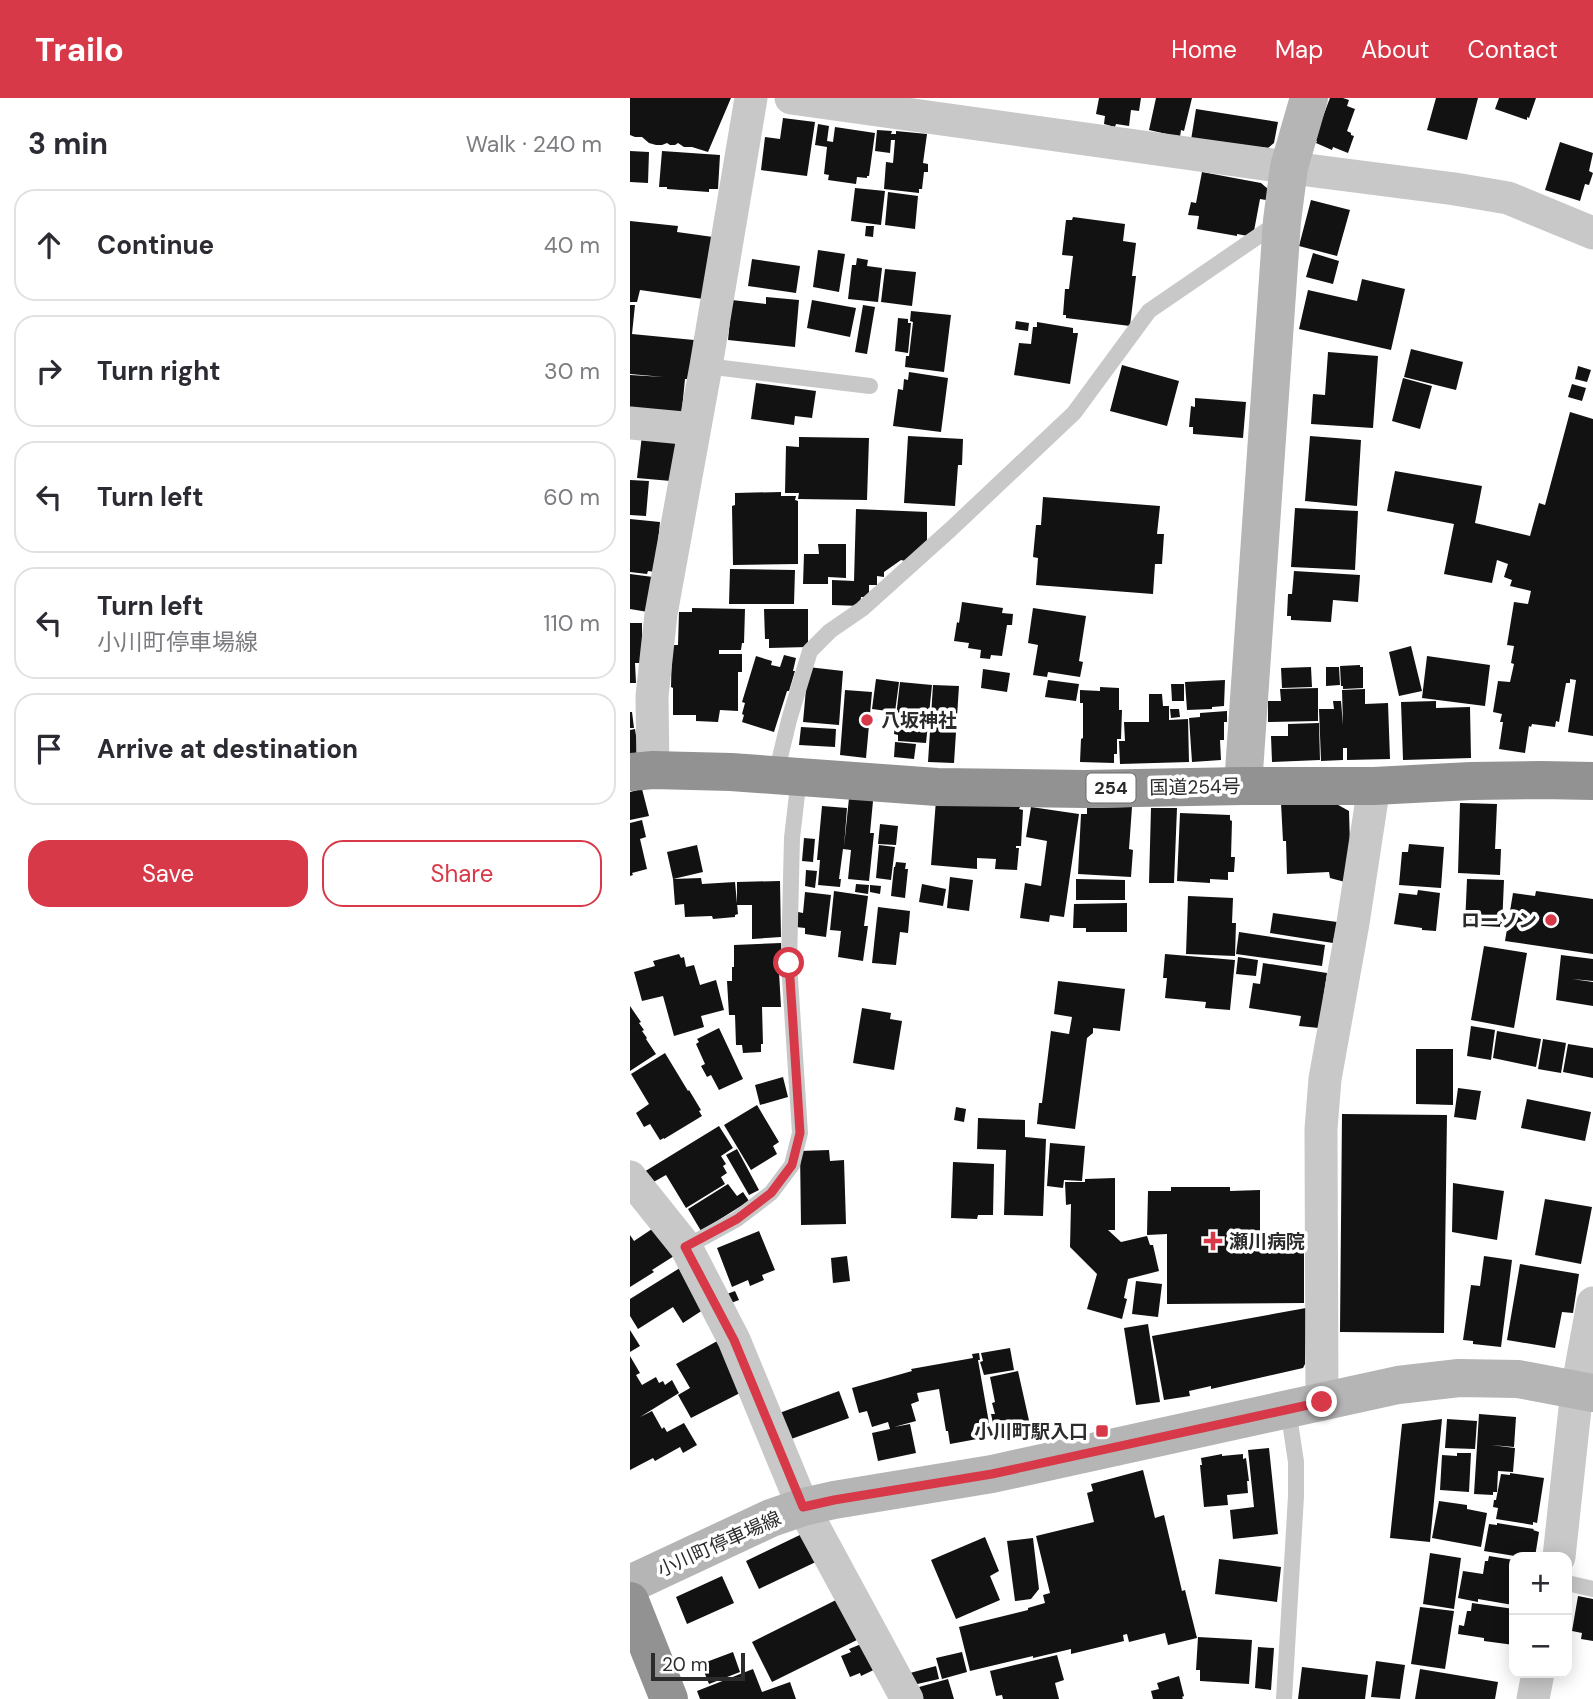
<!DOCTYPE html>
<html lang="en">
<head>
<meta charset="utf-8">
<style>
	body { margin:0; font-family:"DM Sans","Noto Sans JP",sans-serif; background:#f2f2f3; color:#2b2b33 }
	.controls { position:absolute; right:21px; bottom:21px; display:grid; overflow:hidden; border-radius:14px; box-shadow:0 4px 18px #0003 }
	.controls button { width:63px; height:63px; display:grid; place-items:center; padding:0; border:0; border-bottom:2px solid #e1e1e2; background:#fff; color:#2b2b33; font:35px sans-serif }
	.scale { position:absolute; left:21px; bottom:18px; width:94px; box-sizing:border-box; padding-left:7px; border:4px solid #2b2b2b; border-top:0; font-size:19px; line-height:24px; white-space:nowrap; color:#2b2b2b; -webkit-text-stroke:5px #fff; paint-order:stroke }
	.stop { position:absolute; width:21px; height:21px; margin:-16px; border:5px solid #d73948; border-radius:50%; background:#fff }
	.stop.end { background:#d73948; border-color:#fff; box-shadow:0 2px 7px #0008 }
	.list { margin:0; padding:0; list-style:none }
	h2 { display:flex; justify-content:space-between; align-items:center; height:91px; margin:0; padding:0 28px; font-size:30px }
	h2 small { font-size:23px; font-weight:400; color:#7c7c81 }
	.list li { display:grid; grid-template-columns:46px 1fr auto; gap:21px; align-items:center; box-sizing:border-box; height:112px; margin:0 14px 14px; padding:0 14px; border:2px solid #e1e1e2; border-radius:21px }
	.list b { display:block; font-size:26px; white-space:nowrap }
	.list p { margin:0; font-size:23px; white-space:nowrap; color:#7c7c81 }
	.list em { font-size:23px; font-style:normal; color:#7c7c81 }
	.actions { display:flex; gap:14px; padding:21px 28px }
	.actions a { flex:1; padding:16px 0; border:2px solid #d73948; border-radius:21px; text-align:center; font-size:24px; color:#d73948 }
	.actions .main { background:#d73948; color:#fff }
	.icon { flex:none; width:38px; height:38px; fill:none; stroke:currentColor; stroke-width:2; stroke-linecap:round; stroke-linejoin:round }
	.map { position:relative; flex:none; width:963px; height:1601px; overflow:hidden }
	header { display:flex; align-items:center; gap:42px; box-sizing:border-box; height:98px; padding:0 35px; background:#d73948; color:#fff }
	header strong { font-size:33px }
	nav { display:flex; gap:38px; margin-inline-start:auto; font-size:24px }
	main { display:flex }
	aside { flex:1; background:#fff }
	.map>svg:first-child { display:block }
	.building { fill:#121212 }
	.lines { fill:none; stroke-linecap:round; stroke-linejoin:round }
	.lane { stroke:#c8c8c8; stroke-width:16 }
	.street { stroke:#c8c8c8; stroke-width:33 }
	.secondary { stroke:#b5b5b5; stroke-width:38 }
	.highway { stroke:#929292; stroke-width:38 }
	.route { stroke:#d73948; stroke-width:9 }
	.poi-dot { fill:#d73948; stroke:#fff; stroke-width:2.5 }
	.labels { text-anchor:middle; dominant-baseline:central; stroke-width:7; stroke-linejoin:round; paint-order:stroke }
	.shield { fill:#fff; stroke:#6b6b6b; stroke-width:2 }
	.shield-label { font-size:18px; font-weight:bold; fill:#2b2b2b }
	.poi-label { font-size:19px; font-weight:bold; fill:#2b2b2b; stroke:#fff; text-anchor:start }
	.street-label { font-size:19px; fill:#2b2b2b; stroke:#fff }
</style>
</head>
<body>
<header>
<strong>Trailo</strong>
<nav><a>Home</a><a>Map</a><a>About</a><a>Contact</a></nav>
</header>
<main>
<aside>
<h2>3 min<small>Walk · 240 m</small></h2>
<ul class="list">
<li><svg class="icon" aria-label="ahead" viewBox="0 0 24 24"><path d="M12 20V5M6 11l6-6 6 6"/></svg><div><b>Continue</b></div><em>40 m</em></li>
<li><svg class="icon" aria-label="right" viewBox="0 0 24 24"><path d="M7 20v-9h11M14 6l5 5-5 5"/></svg><div><b>Turn right</b></div><em>30 m</em></li>
<li><svg class="icon" aria-label="left" viewBox="0 0 24 24"><path d="M17 20v-9H6M10 6l-5 5 5 5"/></svg><div><b>Turn left</b></div><em>60 m</em></li>
<li><svg class="icon" aria-label="left" viewBox="0 0 24 24"><path d="M17 20v-9H6M10 6l-5 5 5 5"/></svg><div><b>Turn left</b><p>小川町停車場線</p></div><em>110 m</em></li>
<li><svg class="icon" aria-label="arrive" viewBox="0 0 24 24"><path d="M6 21V4h12l-3 4 3 4H6"/></svg><div><b>Arrive at destination</b></div></li>
</ul>
<div class="actions"><a class="main">Save</a><a>Share</a></div>
</aside>
<div class="map">
<svg width="963" height="1601" viewBox="0 0 963 1601">
	<rect width="100%" height="100%" fill="#fff"/>
	<path class="building" d="M0 0H101L78 54 62 49H54L48 45 45 47H40L37 45 32 47H26L19 45 12 39H5L0 37Z
		M469 0H511L509 13 501 12 499 28 486 26 485 29 474 26 475 18 466 16Z
		M526 0H562L554 33 551 32 550 39 519 32Z
		M700 0H713L719 2 717 8 725 11 717 33 721 35V37L724 38 718 55 703 49 702 52 686 45 687 43 684 42Z
		M806 0H848L837 42 797 32Z
		M869 0H906L899 20 897 19V22L865 11Z
		M566 11 648 24 644 45 638 50 561 42Z
		M153 20 185 24 177 78 131 72 135 39 150 41Z
		M188 26 199 28 197 43 203 44 205 29 245 35 239 78H237V80L227 79 226 86 198 82 199 77 194 76 197 49 185 47Z
		M247 32 262 33 261 36H266V33L297 36 293 65 298 66V74H294L292 91H289V95L254 91 256 64 263 65 265 42H261L260 55 245 53Z
		M930 44 963 55 959 73 963 75 959 87 955 86 950 103 915 92Z
		M0 53 19 54 18 85 0 84Z
		M32 53 90 57 88 91H79V94L37 91V89H29Z
		M572 74 631 85 638 91 636 102 630 101 624 133 618 138 607 136V138L567 131 569 118 558 117 561 104 566 105Z
		M225 90 255 93 251 127 221 123Z
		M258 94 288 98 285 131 255 127Z
		M681 102 720 112 707 158 669 148Z
		M443 119 495 126 493 143 506 145 502 178H506L500 228 436 220V217H433L435 191H439L443 158 432 157 436 122H442Z
		M0 123 48 128 47 134 83 139 73 201 10 192 7 204H0Z
		M236 128H244L243 139 235 138Z
		M188 152 215 156 209 194 183 189Z
		M683 155 709 163 703 186 676 179Z
		M227 160 238 162 237 168 252 170 248 204 218 201 222 167H226Z
		M122 161 170 168 166 195 118 188Z
		M255 171 286 174 282 208 251 204Z
		M732 181 775 191 761 252 669 231 678 192 727 203Z
		M136 199 169 202 165 249 98 242 102 202 136 206Z
		M182 202 226 210 220 239 177 230Z
		M0 207H5L2 236 64 242 60 281H55L51 321 0 316V277L34 279 0 276Z
		M233 207 245 209 237 256 225 254Z
		M281 213 321 217 314 274 275 269 276 258H279L283 224 280 223Z
		M268 220 278 221V225H281L278 255 265 253Z
		M386 223 399 225 398 233 385 231Z
		M407 224 443 230V235H448L440 286 384 277 389 245 401 246 403 229H407Z
		M781 251 833 264 826 292 774 279Z
		M698 254 748 258 743 330 681 326 683 296 695 297Z
		M492 267 549 283 537 328 480 313Z
		M948 268 961 272 957 284 945 281Z
		M279 274 318 280 311 334 263 328 268 291 273 292 274 281 278 282Z
		M773 280 802 288 790 331 762 323Z
		M126 285 186 293 182 320 165 318 164 327 121 321Z
		M942 286 956 290 952 303 938 299Z
		M565 300 616 304 613 340 563 336V329H559L561 308 565 309Z
		M940 314 963 321V638L938 634 946 582 940 581V585H936L929 624 926 623 925 629 902 626 901 629 899 628 895 655 869 651 873 624H870L872 616 863 614 868 583 880 584 884 566 881 565 884 548 877 547 884 504 898 506 901 493 880 488 882 482 874 479 878 466 867 462 862 485 814 476 824 426 757 413 765 373 852 388 845 425 900 438 909 405 915 407Z
		M12 337 46 341 41 383 7 380Z
		M278 338 333 341 332 367H328L325 408 274 405Z
		M680 338 731 342 727 408 675 403Z
		M169 339 239 340 237 402 168 401 169 395H155L156 348 169 349Z
		M0 382 19 383 16 418 0 417Z
		M151 394V398H166L165 402 168 403V466L103 467 102 408 105 407V395Z
		M413 399 530 408 527 436H534L532 466H525L523 496 406 487 408 460 403 459 406 427H411Z
		M665 410 728 413 725 472 661 469Z
		M226 411 297 414V443L275 463 271 462 254 474V479L247 478V487H239V499H231L230 508 202 507V482L224 483Z
		M0 421 30 424 25 474 18 473 17 476 0 474Z
		M188 446H216V480L198 479V486H173L174 456H189Z
		M100 471 165 472 164 506H99Z
		M664 473 730 477 728 504 703 502 701 524 661 522V518H657L658 496H662Z
		M0 476 23 479 18 514 0 511Z
		M332 504 373 510 372 515 383 516 382 527H377L372 558 361 557 360 561 350 560 351 552 338 550 339 545 324 543 327 524 329 525Z
		M62 510 115 511 114 545H112L111 552H89V556H112V574H108V613L90 612 88 624 66 623V617H43V590L41 589 42 547H48L49 514H62Z
		M403 510 456 518 449 563 453 564 450 579 418 574 417 579 403 577 408 547 398 545Z
		M134 511H178V549L139 550V541H135Z
		M0 525H12V565H5L6 585H0Z
		M781 548 792 593 769 598 759 554Z
		M154 557 166 560 163 573H165L159 593H157L144 634 112 624 114 617 112 616 115 605 112 604 126 558 142 563 141 567 150 569Z
		M797 558 860 567 855 608 792 600Z
		M730 567V569H733V590L713 591V588H711L710 568Z
		M178 569 213 573 209 627 173 624Z
		M681 569 682 589 652 590 651 570Z
		M696 569H709L710 587 696 588Z
		M353 571 380 575 377 594 351 590Z
		M246 581 269 584 265 614 242 611Z
		M418 582 449 586 446 603 415 599Z
		M595 582 594 608 582 609V611L557 612 555 584Z
		M270 584 302 587 296 645 268 643V637L264 636Z
		M541 586H554V603H542Z
		M303 587 329 588 324 665 298 664Z
		M470 589 489 590V612H492L491 641H487V656H484V665L450 664 451 641 453 640V605H450V592L470 593Z
		M688 590V623L638 624V603H651L650 591Z
		M735 591V606L758 605 760 661 717 662V650H713V662L691 663 689 611H704L703 603H711L713 627 712 592Z
		M215 592 242 594 236 660 210 657Z
		M519 596H532L533 608H539V622L558 621 559 664 490 666 489 643H495L494 624H519Z
		M806 603V610L840 609 841 660 773 662 771 604Z
		M540 611H549L550 619 541 620Z
		M597 613V624H594V642H590L591 662 562 664 559 620 570 619V615Z
		M0 614H2L4 630H0Z
		M689 625 690 662 642 664 641 638H658V626Z
		M171 629 206 631 205 649 169 647Z
		M5 631 9 658 0 659V632Z
		M265 644 286 646 284 661 264 659Z
		M12 691 19 718 0 722V694Z
		M219 700 243 703 240 735H244L239 783 218 781 221 752 213 751 209 781H211L210 789 188 787 190 762H187L192 708 217 710 214 749Z
		M306 702 390 709 389 711 393 712 391 748H386V750H389L387 772 365 771 366 761 347 760V771L301 767Z
		M701 703 719 713 720 747 715 784 700 780 699 774 657 776 656 743H653L651 705Z
		M830 705 867 706 865 751H871L870 777 828 775Z
		M401 709 449 716 434 819 420 817 419 824 390 820 395 785 411 788 417 743 396 739Z
		M502 709 499 751 503 752 501 779 448 776 451 716H457V710Z
		M521 710H547L544 785H519Z
		M550 715 600 717V722L602 723 601 759H605L604 774H598V782L580 781V785L547 783Z
		M12 722 16 739 10 741 17 771 2 775 3 777 0 778V725Z
		M250 726 268 728 266 747 248 746Z
		M174 740 185 741 183 764 172 763Z
		M779 746 814 749 811 790 769 787 772 754H778Z
		M67 747 73 774 43 781 37 754Z
		M249 747 265 749 261 782 246 780Z
		M266 764 276 765 275 771H278L275 800 261 798 264 769H265Z
		M176 772 187 773 185 790 175 788Z
		M320 779 343 782 339 813 317 810Z
		M71 780 72 786 105 784 108 816 105 817V819L83 821 82 818 55 819 54 806 45 807 43 781Z
		M446 781 495 782V802H446Z
		M837 781 874 782 872 829 835 827Z
		M150 783 151 839 122 841V807H107V784Z
		M226 786 239 787 238 796 225 794Z
		M292 786 316 791 313 808 289 804Z
		M240 787 251 788 250 796 240 794Z
		M788 792 810 795 806 833 792 832V830L764 826 769 795 787 797Z
		M204 793 238 798 234 828H238L233 863 208 859 211 833 200 832Z
		M906 793 963 801V856L875 843 883 795 905 798Z
		M175 794 201 797 196 839 175 836V830L166 829 168 814 173 815Z
		M558 798 603 800 602 825H606L605 858 556 856Z
		M497 805V834H456V830H443L444 806Z
		M248 809 280 813 278 835 270 834 266 867 242 865Z
		M643 815 707 824 703 845 640 835Z
		M609 834 695 847 692 868 606 856Z
		M151 845 152 874H149L151 909H132L133 946H131V954L113 955 112 947H106L105 917H99L97 883H102V869H104V847Z
		M854 848 897 855 884 930 841 922Z
		M49 856 51 860 54 859 56 869 64 867 70 887 86 882 94 912 71 918 74 929 44 938 33 898 12 903 4 874 25 868 23 863Z
		M535 856 605 862 600 912 575 910 576 904 535 900 537 880H533Z
		M931 857 963 861V883L942 881 963 884V908L926 902Z
		M608 859 628 862 626 878 606 876Z
		M633 865 697 875 689 930 669 928 671 918 619 910 623 885 630 886Z
		M428 883 495 891 490 933 463 930V935L457 940 445 1031 407 1026 409 1005H412L421 933 439 936 442 919 424 916Z
		M0 908 11 924 9 925 14 932 12 933 17 940 16 941 26 956 0 973Z
		M232 910 261 915 260 921 272 923 264 972 223 965Z
		M841 928 865 932 861 962 837 958Z
		M89 930 113 981 89 992 81 977 77 979 71 968 75 966 66 946 69 944 67 941Z
		M867 933 911 941 906 969 863 960Z
		M913 941 936 945 931 975 908 971Z
		M938 946 963 950V980L933 974Z
		M786 951H823V1007L786 1006Z
		M35 955 58 993 59 992 71 1012 69 1013 72 1018 34 1041V1040L30 1042 20 1026 14 1029 6 1015 19 1006 1 976Z
		M153 979 158 999 130 1007 125 987Z
		M828 990 851 993 846 1022 824 1019Z
		M897 1001 961 1014 955 1043 891 1030Z
		M127 1007 149 1044 143 1048 147 1056 121 1072 94 1027Z
		M326 1009 336 1011 334 1024 324 1022Z
		M712 1016 817 1017 814 1235 710 1234Z
		M348 1020 395 1022V1039L416 1041 413 1118 374 1117 376 1052 347 1051Z
		M89 1028 103 1050 91 1058 96 1066 93 1068 97 1075 91 1079 95 1086 56 1110 36 1077 20 1086 9 1077Z
		M420 1045 455 1048 452 1083 434 1082 433 1090 417 1088Z
		M107 1051 129 1092 119 1097 96 1057Z
		M199 1052 200 1063 214 1062 216 1126 171 1127 170 1053Z
		M323 1064 364 1066 363 1117H348L347 1121 321 1120Z
		M485 1080V1132H478L491 1144 517 1138 520 1147H523L529 1173 498 1181 494 1200 497 1201 492 1221 457 1211 467 1176 440 1149 441 1106 436 1107 435 1084H455V1081Z
		M823 1085 874 1093 867 1142 822 1134Z
		M98 1086 107 1098 113 1094 119 1103 71 1133 58 1111Z
		M541 1089H600V1093L630 1092V1150L674 1149V1205L537 1206V1136L517 1137 518 1093H541Z
		M915 1101 962 1109 951 1166 905 1157Z
		M25 1129 44 1158 22 1172 24 1174 0 1189V1137L4 1143Z
		M129 1133 145 1172 132 1177 134 1182 120 1188 118 1182 102 1189 87 1150Z
		M217 1158 220 1183 203 1185 201 1160Z
		M854 1158 882 1162 871 1249 843 1246V1243L833 1242 841 1187 850 1188Z
		M890 1166 949 1176 943 1215 932 1214 925 1250 877 1242Z
		M53 1168 79 1208 53 1225 43 1209 8 1231 0 1218V1201Z
		M506 1183 532 1186 528 1219 502 1216Z
		M105 1193 109 1202 101 1205 97 1196Z
		M676 1210 675 1266 673 1270 581 1291V1288L559 1293 560 1298 534 1302 522 1238Z
		M518 1226 530 1304 506 1307 494 1230Z
		M0 1232 10 1248 0 1254Z
		M89 1242 112 1294 61 1320 48 1297 60 1290 46 1266Z
		M380 1250 384 1272 354 1277 350 1264 353 1263 351 1255Z
		M349 1255 350 1262H348L359 1325 356 1326 358 1339 320 1346 318 1333H316L309 1291 287 1295 289 1303 281 1306 286 1323 264 1329 280 1326 286 1355 248 1363 242 1335 260 1331 258 1324 242 1329 237 1313 229 1315 222 1290 282 1273 281 1271 343 1260 342 1256Z
		M0 1258 10 1275 6 1277 12 1287 26 1279 29 1285 33 1283 35 1287 42 1282 49 1295 10 1319 22 1313 32 1331 34 1329 37 1334 54 1325 67 1347 53 1355 50 1349 25 1363 23 1360 0 1372Z
		M388 1273 400 1327 395 1328 396 1332 371 1337 370 1332 367 1333V1329L364 1330 361 1316H365L362 1305 365 1304 360 1279Z
		M209 1293 219 1320 153 1344 144 1317Z
		M849 1316 886 1319 884 1349 861 1347 885 1350 883 1374 868 1373 867 1394H863V1397L844 1396Z
		M812 1321 800 1444 760 1440 772 1326Z
		M817 1321 847 1323 845 1351 815 1350Z
		M639 1350 648 1436 603 1441 600 1412 624 1409 618 1352Z
		M827 1355H841L839 1394 810 1392 812 1357 827 1358Z
		M592 1356V1358L613 1356V1361L616 1360 619 1383H617L618 1395 597 1397 598 1407 574 1409 570 1367H572L571 1360Z
		M513 1372 525 1420 534 1417 552 1493 555 1492 567 1540 538 1547 535 1535 499 1544 497 1536 493 1537 494 1543 441 1556V1551L403 1560V1558L340 1573 329 1529 398 1512V1510L415 1505 413 1497 420 1495 406 1438 464 1424 457 1395 463 1393 461 1386Z
		M880 1375 914 1380 907 1425 903 1424V1427L866 1421 868 1410 863 1409 864 1402H866L871 1376 880 1377Z
		M809 1403 837 1407V1411L857 1415 851 1449 802 1440Z
		M867 1425 904 1431 903 1432 909 1434 905 1459H891L854 1453 859 1426 867 1427Z
		M176 1434 190 1462 129 1491 116 1463Z
		M355 1439 369 1473 360 1478 370 1502 326 1521 301 1462Z
		M403 1440 409 1491 401 1501 385 1503 377 1443Z
		M800 1455 831 1460 824 1511 793 1506Z
		M859 1458 884 1462V1505L883 1507 848 1501V1504L828 1500 833 1473 853 1476 855 1463H858Z
		M589 1461 651 1469 647 1504 585 1496Z
		M92 1478 104 1505 57 1526 46 1499Z
		M214 1498 235 1538 142 1584 122 1544Z
		M948 1498 963 1501V1543L951 1541 952 1535 942 1533Z
		M842 1505 884 1511V1547L854 1543V1540L828 1536 829 1527 834 1528 837 1513H841Z
		M790 1509 824 1513 815 1571 781 1566Z
		M568 1539 622 1542 619 1586 570 1583V1572H566Z
		M241 1542 252 1568 231 1578 230 1575 220 1579 211 1558 221 1554 219 1551Z
		M628 1549 644 1550 641 1592 625 1590Z
		M103 1554 110 1574 79 1586 71 1566Z
		M332 1554 337 1574 312 1581 306 1560Z
		M427 1557 434 1582 425 1585 429 1601H373L372 1597 366 1598 360 1573Z
		M746 1563 775 1567 770 1601 741 1599Z
		M306 1568 309 1581 283 1587 280 1575Z
		M672 1569 738 1577 735 1601H668Z
		M123 1571 132 1594 160 1584 166 1601H70L67 1593Z
		M790 1571 868 1584 865 1601H785Z
		M549 1578 554 1598 552 1599 553 1601H523L521 1593 529 1591 527 1585Z
		M318 1581 324 1601H292L289 1589Z"/>
	<g class="lines">
		<path class="lane" d="M76 268 240 288
			M146 676 159 622 180 553 200 533 232 511 321 431 444 315 519 213 649 124
			M56 1149 107 1121 141 1095 162 1067 170 1035 159 865 162 740 169 679
			M937 1485 963 1491
			M654 1601 666 1398V1364L658 1311"/>
		<path class="street" d="M161 0 685 73 825 91 878 100 963 135
			M0 325 64 331
			M23 672 22 598 31 516 76 268 121 0
			M0 1079 56 1149 104 1242 173 1409 277 1601
			M692 1304 691 1031 695 981 723 825 744 688
			M929 1459 947 1292 963 1205
			M903 1601 908 1575"/>
		<path class="secondary" d="M613 688 652 123 659 69 679 0
			M0 1486 141 1420 173 1409 204 1402 362 1376 768 1287 829 1280 888 1281 963 1295"/>
		<path class="highway" d="M0 674 23 672 101 674 307 689 455 691 613 688H744L841 683 911 682 963 683
			M0 1503 39 1601"/>
	</g>
	<g class="lines">
		<path class="route" d="M159 865 170 1035 162 1067 141 1095 107 1121 55 1149 104 1242 173 1409 204 1402 362 1376 692 1304"/>
	</g>
	<g class="poi-dot">
		<circle cx="237" cy="622" r="7"/>
		<circle cx="921" cy="822" r="7"/>
		<path d="M579.5 1132.5h7v7h7v7h-7v7h-7v-7h-7v-7h7z"/>
		<rect x="465" y="1326" width="14" height="14" rx="3.5"/>
	</g>
	<g class="labels">
		<rect class="shield" x="456.5" y="675.5" width="49" height="29" rx="5"/>
		<g class="shield-label">
			<text x="481" y="690">254</text>
		</g>
		<g class="poi-label">
			<text x="251" y="622">八坂神社</text>
			<text x="907" y="822" text-anchor="end">ローソン</text>
			<text x="599" y="1143">瀬川病院</text>
			<text x="458" y="1333" text-anchor="end">小川町駅入口</text>
		</g>
		<g class="street-label">
			<text transform="translate(565 689) rotate(-1)">国道254号</text>
			<text transform="translate(89 1446) rotate(-24)">小川町停車場線</text>
		</g>
	</g>
</svg>
<div class="controls">
<button>+</button>
<button>−</button>
</div>
<div class="scale">20 m</div>
<div class="stop" style="left:159px;top:865px"></div>
<div class="stop end" style="left:692px;top:1304px"></div>
</div>
</main>
</body>
</html>
